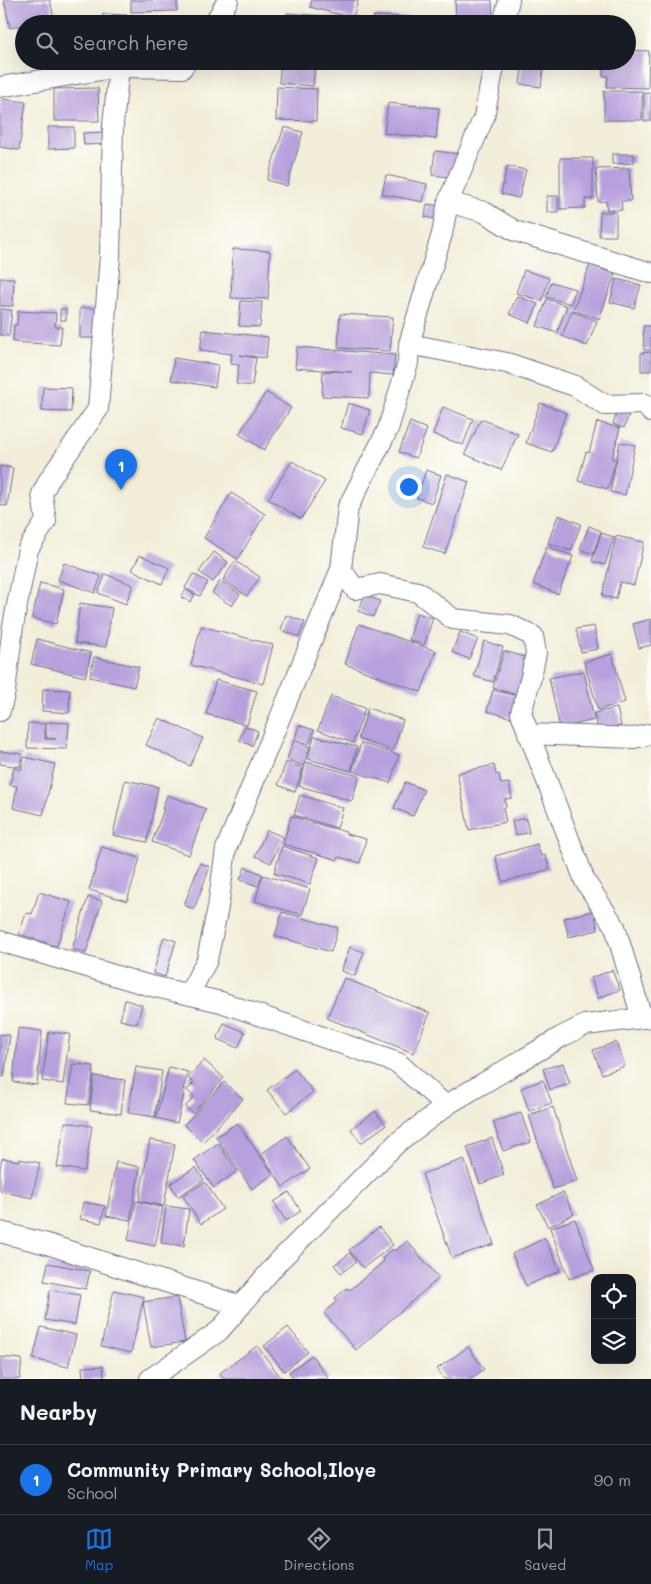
<!DOCTYPE html>
<html lang="en">
<head>
<meta charset="utf-8">
<style>
	body { margin:0; font-family:Mali,sans-serif; background:#242831; color:#f1f3f6 }
	.controls { position:absolute; right:15px; bottom:15px; display:grid; overflow:hidden; border-radius:10px; box-shadow:0 5px 20px #0002 }
	.controls button { width:45px; height:45px; display:grid; place-items:center; padding:0; border:0; border-bottom:1px solid #363941; background:#171b24; color:#f1f3f6; font:25px sans-serif }
	.you { position:absolute; left:408px; top:486px; width:18px; height:18px; margin:-12px; border:4px solid #fff; border-radius:50%; background:#1a73e8; box-shadow:0 0 0 8px #1a73e833 }
	.badge { display:grid; place-items:center; width:32px; height:32px; border-radius:50%; background:#1a73e8; color:#fff; font-size:16px; font-weight:700 }
	.pin { position:absolute; translate:-50% -41px; filter:drop-shadow(0 1px 2px #0008) }
	.pin::after { content:''; position:absolute; top:26px; width:18px; height:15px; background:inherit; clip-path:polygon(0 0,100% 0,50% 100%) }
	.list { margin:0; padding:0; list-style:none }
	h2 { display:flex; justify-content:space-between; align-items:center; height:65px; margin:0; padding:0 20px; font-size:21px }
	h2 small { font-size:16px; font-weight:400; color:#9ea1a6 }
	.list li { display:grid; grid-template-columns:32px 1fr auto; gap:15px; align-items:center; box-sizing:border-box; height:70px; padding:0 20px; border-top:1px solid #363941 }
	.list b { display:block; font-size:19px; white-space:nowrap }
	.list p { margin:0; font-size:16px; white-space:nowrap; color:#9ea1a6 }
	.list em { font-size:16px; font-style:normal; color:#9ea1a6 }
	.icon { flex:none; width:28px; height:28px; fill:none; stroke:currentColor; stroke-width:2; stroke-linecap:round; stroke-linejoin:round }
	.map { position:relative; flex:none; width:651px; height:1379px; overflow:hidden }
	.search { position:absolute; background:#171b24; box-shadow:0 5px 20px #0002; left:15px; right:15px; top:15px; height:55px; display:flex; align-items:center; gap:12px; box-sizing:border-box; padding:0 18px; border-radius:28px; color:#9ea1a6; font-size:19px }
	.sheet { height:135px; background:#171b24 }
	nav { display:flex; justify-content:space-around; align-items:center; box-sizing:border-box; height:70px; border-top:1px solid #363941; background:#171b24; font-size:14px; color:#9ea1a6 }
	nav a { display:grid; justify-items:center; gap:2px }
	nav .on { color:#1a73e8 }
	.map>svg:first-child { display:block }
	.building { fill:#b8a0dd }
	.lines { fill:none; stroke-linecap:round; stroke-linejoin:round }
	.minor-casing { stroke:#677289; stroke-width:22 }
	.minor { stroke:#fff; stroke-width:20 }
</style>
</head>
<body>
<div class="map">
<svg width="651" height="1379" viewBox="0 0 651 1379">
	<rect width="100%" height="100%" fill="#fdfcf7"/>
	<filter id="ink" filterUnits="userSpaceOnUse"><feTurbulence type="fractalNoise" baseFrequency=".02" numOctaves="2"/><feDisplacementMap in="SourceGraphic" scale="10" xChannelSelector="R" yChannelSelector="G"/><feConvolveMatrix kernelMatrix="1 2 1 2 8 2 1 2 1" color-interpolation-filters="sRGB"/></filter>
	<filter id="wash" filterUnits="userSpaceOnUse"><feTurbulence type="fractalNoise" baseFrequency=".0096" numOctaves="4" result="noise"/><feDisplacementMap in="SourceGraphic" scale="20" xChannelSelector="R" yChannelSelector="G"/><feGaussianBlur stdDeviation="1.12" result="paint"/><feColorMatrix in="noise" values="0 0 0 0 0 0 0 0 0 0 0 0 0 0 0 0 0 1.4 0 .05"/><feComposite in="paint" operator="in"/></filter>
	<g filter="url(#wash)">
		<rect width="100%" height="100%" fill="#f3eed9"/>
		<g id="blocks">
			<path class="building" d="M4 0H50L54 19 10 28Z
				M131 0H177V11L131 12Z
				M312 0H358L353 18 310 7Z
				M455 0H492L493 24H456Z
				M287 13 365 19V24H286Z
				M103 14 127 15 126 24H103Z
				M374 16 409 17V24H373Z
				M627 50 649 51 648 88 607 87 608 76H603V61H627Z
				M281 61H315L313 86 279 83Z
				M523 61 544 64 541 87 520 84Z
				M277 87 317 89 316 121 276 120Z
				M98 88 99 121H54V89Z
				M604 91H642V120H604Z
				M644 93H651V121H644Z
				M2 99 26 102 19 150 0 147V111Z
				M388 103 439 108 436 139 384 133Z
				M48 127H74V148L48 149Z
				M284 127 303 132 287 186 267 180Z
				M105 132 106 144 84 145 83 133Z
				M435 151 460 154 457 178 432 175Z
				M612 154H634V163L612 164Z
				M560 158H593V199H585V208L560 209Z
				M507 166 526 170 519 198 501 194Z
				M629 168 631 201H621L622 210H607L606 201 598 202 596 169Z
				M386 175 427 184 423 202 382 194Z
				M547 196H558V212H547Z
				M427 204 441 206 439 220 425 217Z
				M600 212H616V236H599Z
				M233 249 270 251 268 299 231 298Z
				M590 265 615 274 599 319 573 310Z
				M524 270 549 278 542 301 516 293Z
				M0 278H14L13 306H0Z
				M616 279 641 285 634 308 610 302Z
				M551 282 575 289 571 304 546 297Z
				M517 296 538 304 530 323 509 314Z
				M547 299 567 306 557 333 537 326Z
				M241 301 262 302 260 327 239 326Z
				M80 308H100V338H80Z
				M0 309 12 310 9 336 0 335Z
				M60 309H66V320H60Z
				M18 311 56 313 55 327H62L60 345 13 342 14 325H17Z
				M572 311 597 321 587 346 562 336Z
				M340 314 393 317 390 351 338 348Z
				M643 326H651V350H644Z
				M203 330 268 337 266 358 240 355 256 358 252 386 236 384 239 365 231 364 232 354 200 350Z
				M297 347 395 355 393 375 370 373 369 398 322 396 323 371 352 372 295 368Z
				M651 352V371H641V353Z
				M174 358 218 365 215 387 171 380Z
				M43 387 72 388 71 412 42 411Z
				M266 392 291 408 264 450 239 434Z
				M348 403 370 410 363 434 341 428Z
				M540 403 566 413 552 452 526 443Z
				M443 407 473 419 463 445 433 434Z
				M619 407 630 411 624 428 613 424Z
				M481 419 518 434 501 470 465 454Z
				M410 422 427 429 416 458 399 452Z
				M597 422 620 428 612 459H616L608 489 578 481 586 452 589 453Z
				M620 442 635 445 625 495 610 492Z
				M292 461 325 481 301 519 268 499Z
				M0 466 13 468 7 506 0 505Z
				M426 470 441 475 432 503 417 498Z
				M447 474 469 482 445 554 423 547Z
				M231 493 265 514 238 559 204 538Z
				M558 515 581 524 571 551 548 543Z
				M589 526 601 531 593 554 580 549Z
				M601 533 614 537 605 565 592 561Z
				M616 536 644 542 634 585 620 582 616 599 602 596Z
				M547 546 573 556 558 594 533 584Z
				M214 552 228 562 213 582 199 572Z
				M140 555 169 568 162 584 132 570Z
				M235 561 260 577 247 596 223 580Z
				M64 563 101 576 95 593 58 580Z
				M105 574 133 585 126 604 98 593Z
				M193 574 208 582 200 596 185 588Z
				M220 581 240 594 232 606 212 593Z
				M40 583 64 589 56 624 32 618Z
				M186 590 195 595 190 602 181 597Z
				M365 595 380 601 373 617 358 611Z
				M80 603 112 608 106 647 75 643Z
				M417 613 433 618 424 645 409 640Z
				M286 615 305 622 299 637 281 630Z
				M651 619V645L639 648 633 624Z
				M359 624 436 651 421 692 345 664Z
				M201 626 273 645 263 684 191 665Z
				M594 626 598 649 581 652 576 629Z
				M460 632 478 639 469 659 452 652Z
				M37 639 91 653 85 677 31 664Z
				M484 641 503 647 493 682 474 676Z
				M504 651 532 659 521 696 493 688Z
				M612 654 625 702 598 710 584 662Z
				M94 657 139 667 134 687 90 677Z
				M584 671 594 720 560 728 549 678Z
				M216 680 257 691 247 725 206 714Z
				M43 689 70 690 69 713 42 711Z
				M493 690 518 696 512 718 487 711Z
				M331 696 365 708 353 743 318 730Z
				M368 708 403 720 393 751 358 739Z
				M617 708 621 726 598 731 594 713Z
				M159 718 203 738 190 766 146 745Z
				M46 722 69 723 67 749 27 748 28 723 45 724V739H56L46 738Z
				M299 725 314 730 309 744 295 739Z
				M245 726 258 731 252 746 239 740Z
				M314 736 357 747 351 771 308 759Z
				M294 740 310 747 303 766 287 759Z
				M361 743 399 755 390 783 352 771Z
				M0 751 22 754 20 767 0 764Z
				M24 757 55 764 43 815 13 808 17 786 10 785 14 768 21 770Z
				M286 762 303 768 295 792 278 785Z
				M306 762 359 776 352 801 299 786Z
				M494 765 496 775 499 774 501 784 509 783 512 798 505 799 506 807 503 808 506 822 469 830 457 773Z
				M125 780 158 787 147 842 113 835Z
				M405 782 424 790 413 816 394 808Z
				M167 795 206 809 189 855 152 842 164 809H162Z
				M300 795 343 808 337 828 294 815Z
				M291 816 346 832V834L366 839 360 863 339 857 338 860 283 844Z
				M526 818 529 833 515 835 512 821Z
				M267 830 283 837 271 863 255 856Z
				M537 844 541 856 545 855 550 869 503 882 495 856Z
				M282 846 319 858 310 884 274 873Z
				M102 847 140 858 127 901 89 890Z
				M200 863 210 867 194 909 184 905Z
				M245 867 262 874 258 886 240 880Z
				M263 875 310 889 302 915 255 901Z
				M39 892 71 902 57 946 19 934 26 913 32 914Z
				M88 897 102 901 86 953 72 949Z
				M594 911 598 930 569 937 564 918Z
				M282 912 338 928 331 952 275 936Z
				M164 937 176 941 165 977 153 973Z
				M350 947 364 952 355 976 341 971Z
				M612 970 620 990 598 998 591 978Z
				M344 978 430 1013 413 1053 327 1018Z
				M125 1000 142 1005 137 1024 120 1020Z
				M224 1023 245 1032 238 1048 217 1039Z
				M18 1028 42 1031 37 1085 13 1082Z
				M49 1032 70 1034 63 1084 42 1081Z
				M0 1034 10 1036 4 1077 0 1076Z
				M616 1042 625 1066 602 1074 593 1050Z
				M204 1060 224 1078 193 1113 185 1107 194 1097 187 1090 194 1083 188 1078Z
				M563 1063 570 1084 550 1090 543 1069Z
				M73 1064 94 1066 89 1105 67 1103Z
				M136 1067 162 1071 155 1117 128 1113Z
				M169 1067 188 1072 183 1089 185 1090 177 1123 156 1118Z
				M295 1069 313 1092 286 1113 267 1090Z
				M94 1076 125 1080 121 1114 90 1110Z
				M543 1080 552 1103 529 1111 521 1088Z
				M224 1082 243 1099 203 1142 184 1125Z
				M553 1107 577 1181 553 1189 529 1115Z
				M375 1111 386 1125 361 1143 351 1129Z
				M521 1113 531 1142 503 1151 493 1122Z
				M65 1122 92 1126 85 1171 57 1167Z
				M237 1123 273 1174 252 1189 216 1137Z
				M287 1136 310 1169 283 1187 261 1154Z
				M492 1138 504 1175 480 1184 467 1147Z
				M150 1140 175 1144 164 1206 139 1201Z
				M218 1143 237 1171 214 1188 194 1160Z
				M2 1158 19 1161V1159L40 1163 32 1198 0 1191V1169Z
				M464 1159 494 1244 452 1258 422 1174Z
				M116 1162 140 1167 130 1220 106 1216Z
				M196 1167 204 1180 178 1197 170 1184Z
				M205 1182 223 1209 201 1224 183 1196Z
				M289 1192 301 1211 286 1221 274 1202Z
				M563 1192 574 1214 548 1227 537 1205Z
				M136 1201 163 1207 155 1246 128 1240Z
				M83 1202 105 1206 101 1223 80 1219Z
				M166 1206 189 1209 184 1246 161 1243Z
				M575 1219 594 1270 569 1279 550 1228Z
				M379 1227 393 1245 363 1268 349 1250Z
				M545 1238 560 1271 526 1286 512 1254Z
				M407 1241 439 1278 356 1350 324 1313 337 1301 335 1298 347 1288 350 1290 384 1261 382 1259 393 1249 395 1251Z
				M350 1253 356 1262 341 1273 334 1265Z
				M48 1263 90 1271 86 1289 44 1281Z
				M50 1290 80 1295 75 1325 45 1320Z
				M114 1290 144 1297 131 1353 101 1346Z
				M177 1297 185 1342 151 1347 143 1302Z
				M41 1327 76 1335 68 1367 33 1359Z
				M288 1327 308 1352 284 1371 264 1346Z
				M257 1346 282 1379H224L220 1373Z
				M468 1347 484 1369 471 1379H444L437 1369Z
				M312 1355 329 1379H294L289 1372Z
				M0 1357 22 1359 20 1379H0Z
				M103 1366 104 1379H83L82 1367Z"/>
		</g>
	</g>
	<g filter="url(#ink)">
		<use href="#blocks" fill-opacity="0" stroke="#677289" stroke-width="1"/>
		<g class="lines">
			<defs>
				<path id="minor" d="M214 24 228 0
					M503 24 509 0
					M495 61 484 117 448 202 442 234 409 344 408 363 388 429 348 507 341 569 355 589 380 584 418 592 453 619 510 625 533 636 536 653 531 677 521 713 585 881 615 927 642 1018
					M0 87 119 67
					M448 202 484 212 515 231 651 273
					M409 344 507 363 575 386 605 405 645 404 651 412
					M0 711 5 691 13 626 28 549 46 521 42 494 49 480 98 409 110 256 113 125 119 67 182 68 187 61
					M528 734 634 738 651 734
					M0 941 147 985 221 1002 398 1063 446 1106
					M189 994 207 960 218 907 226 849 341 569
					M0 1232 47 1244 241 1306
					M150 1379 219 1331 279 1261 398 1142 450 1103 561 1037 585 1025 651 1017"/>
			</defs>
			<use href="#minor" class="minor-casing"/>
			<use href="#minor" class="minor"/>
		</g>
	</g>
</svg>
<div class="controls">
<button><svg class="icon" aria-label="locate" viewBox="0 0 24 24"><circle cx="12" cy="12" r="6"/><path d="M12 2v4M12 18v4M2 12h4M18 12h4"/></svg></button>
<button><svg class="icon" aria-label="layers" viewBox="0 0 24 24"><path d="M12 4l9 5-9 5-9-5zM3 14l9 5 9-5"/></svg></button>
</div>
<div class="you"></div>
<div class="pin badge" style="left:121px;top:490px">1</div>
<div class="search"><svg class="icon" aria-label="search" viewBox="0 0 24 24"><circle cx="10" cy="10" r="6"/><path d="M15 15l6 6"/></svg>Search here</div>
</div>
<section class="sheet">
<h2>Nearby<small></small></h2>
<ul class="list">
<li><span class="badge">1</span><div><b>Community Primary School,Iloye</b><p>School</p></div><em>90 m</em></li>
</ul>
</section>
<nav>
<a class="on"><svg class="icon" aria-label="map" viewBox="0 0 24 24"><path d="M3 6l6-2 6 2 6-2v14l-6 2-6-2-6 2zM9 4v14M15 6v14"/></svg>Map</a>
<a><svg class="icon" aria-label="directions" viewBox="0 0 24 24"><path d="M12 3l9 9-9 9-9-9zM9 14v-3h6M13 9l2 2-2 2"/></svg>Directions</a>
<a><svg class="icon" aria-label="saved" viewBox="0 0 24 24"><path d="M7 4h10v16l-5-4-5 4z"/></svg>Saved</a>
</nav>
</body>
</html>
